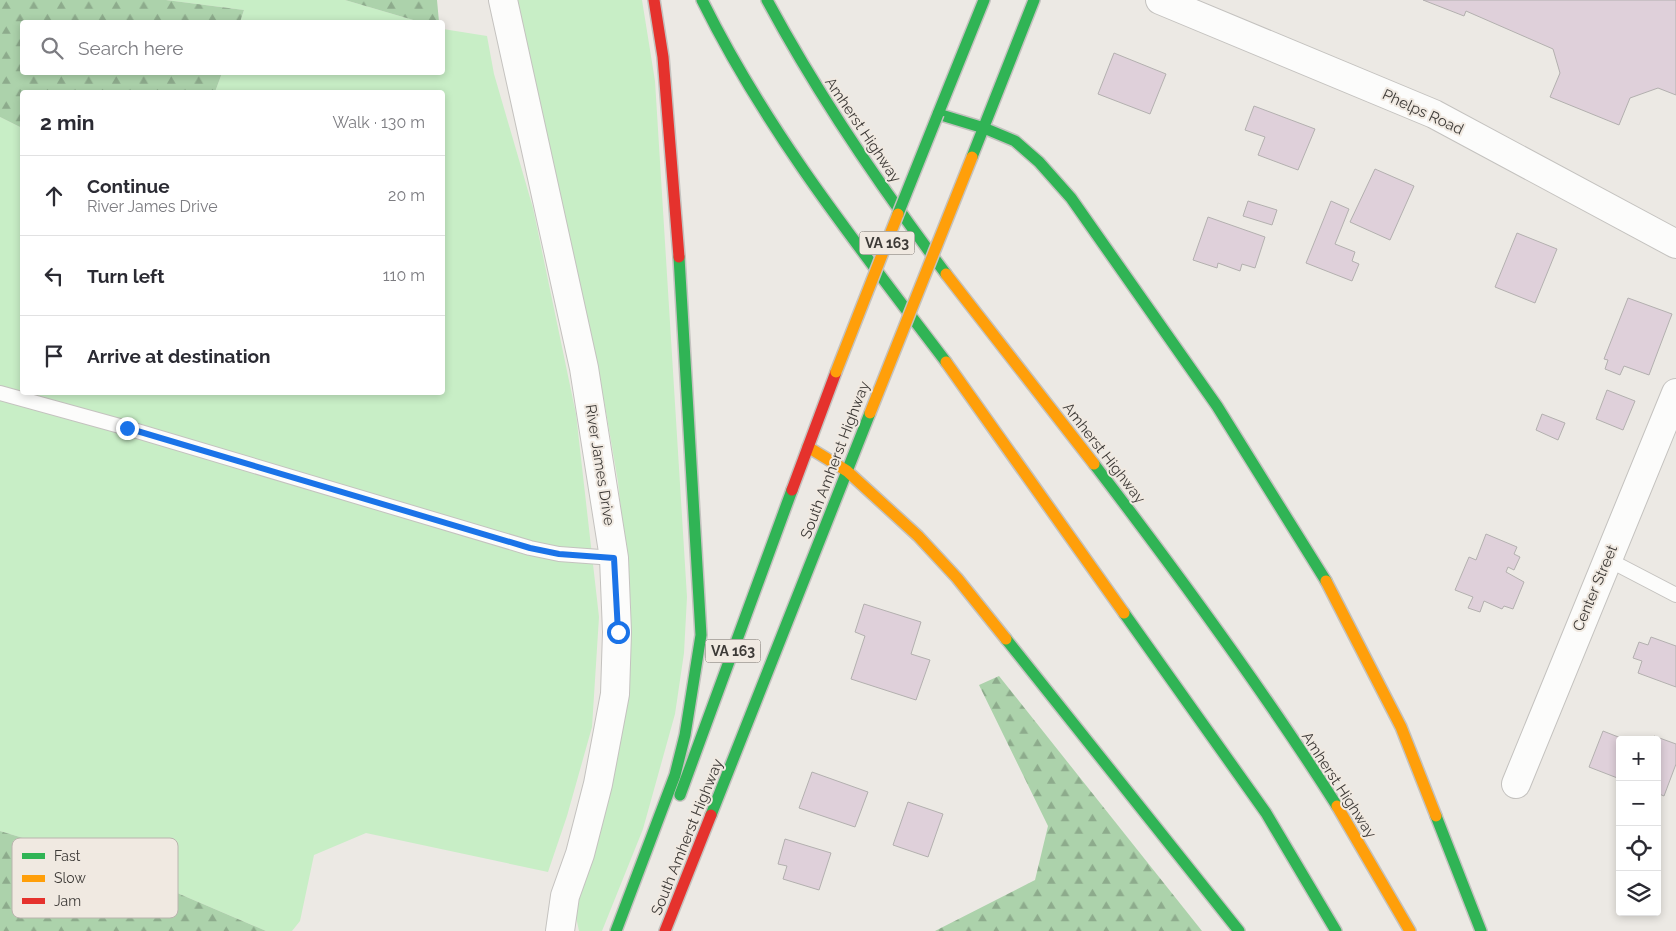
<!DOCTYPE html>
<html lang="en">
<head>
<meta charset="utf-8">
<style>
	body { margin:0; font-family:Raleway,sans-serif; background:#f2f2f3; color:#2b2b33 }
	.controls { position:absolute; right:15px; bottom:15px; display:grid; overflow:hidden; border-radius:5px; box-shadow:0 2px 8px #0003 }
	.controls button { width:45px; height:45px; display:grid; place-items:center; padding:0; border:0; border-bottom:1px solid #e1e1e2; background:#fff; color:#2b2b33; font:25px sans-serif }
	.stop { position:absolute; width:15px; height:15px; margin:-11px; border:4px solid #1a73e8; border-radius:50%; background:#fff }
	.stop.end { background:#1a73e8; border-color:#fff; box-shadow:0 1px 5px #0008 }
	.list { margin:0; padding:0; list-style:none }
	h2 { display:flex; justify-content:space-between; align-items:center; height:65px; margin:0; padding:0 20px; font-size:21px }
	h2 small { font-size:16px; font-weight:400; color:#7c7c81 }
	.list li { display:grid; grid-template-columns:32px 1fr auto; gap:15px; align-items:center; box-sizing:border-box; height:80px; padding:0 20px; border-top:1px solid #e1e1e2 }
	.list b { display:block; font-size:19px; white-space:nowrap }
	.list p { margin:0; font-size:16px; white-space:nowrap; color:#7c7c81 }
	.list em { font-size:16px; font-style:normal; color:#7c7c81 }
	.icon { flex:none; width:28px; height:28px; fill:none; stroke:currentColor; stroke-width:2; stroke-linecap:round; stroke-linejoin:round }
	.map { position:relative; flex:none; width:1676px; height:931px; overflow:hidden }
	.search { position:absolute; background:#fff; box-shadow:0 2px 8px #0003; left:20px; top:20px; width:425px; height:55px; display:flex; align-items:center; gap:12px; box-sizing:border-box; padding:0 18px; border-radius:5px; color:#7c7c81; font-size:19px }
	.panel { position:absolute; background:#fff; box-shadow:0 2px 8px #0003; left:20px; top:90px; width:425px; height:305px; border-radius:5px }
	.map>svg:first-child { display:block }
	.grass { fill:#c8eec6 }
	.forest { fill:url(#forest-firs) }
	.building { fill:#dfd0da; stroke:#b3b0af }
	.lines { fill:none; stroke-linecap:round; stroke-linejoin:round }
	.lane-casing { stroke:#c4c2bf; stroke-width:16 }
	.street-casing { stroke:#c4c2bf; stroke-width:30 }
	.fast-casing { stroke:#c4c2bf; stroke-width:14 }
	.slow-casing { stroke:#c4c2bf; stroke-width:14 }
	.jam-casing { stroke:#c4c2bf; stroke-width:14 }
	.lane { stroke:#fcfcfb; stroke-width:14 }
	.street { stroke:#fcfcfb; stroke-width:28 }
	.fast { stroke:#30b455; stroke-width:11 }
	.slow { stroke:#ff9f0a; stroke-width:11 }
	.jam { stroke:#e5322d; stroke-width:11 }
	.fast-bridge-casing { stroke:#c4c2bf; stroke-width:14; stroke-linecap:butt }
	.slow-bridge-casing { stroke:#c4c2bf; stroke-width:14; stroke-linecap:butt }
	.fast-bridge { stroke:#30b455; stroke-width:11 }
	.slow-bridge { stroke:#ff9f0a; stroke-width:11 }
	.route { stroke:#1a73e8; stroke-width:6 }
	.labels { text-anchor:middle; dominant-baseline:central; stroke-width:4; stroke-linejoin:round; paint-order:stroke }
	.shield { fill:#f0e9e1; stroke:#736e6a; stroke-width:1 }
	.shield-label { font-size:14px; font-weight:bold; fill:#3d3a37 }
	.street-label { font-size:15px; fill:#3d3a37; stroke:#f0e9e1 }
	.key { fill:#f0e9e1; stroke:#bab4ae; stroke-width:1 }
	.key-label { font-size:14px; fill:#3d3a37 }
</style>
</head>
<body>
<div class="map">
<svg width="1676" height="931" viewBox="0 0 1676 931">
	<defs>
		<pattern id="forest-firs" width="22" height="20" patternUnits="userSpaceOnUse" patternTransform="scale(1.25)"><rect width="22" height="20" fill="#acd2ab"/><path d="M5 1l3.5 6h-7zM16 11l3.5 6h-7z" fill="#8dab8c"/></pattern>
	</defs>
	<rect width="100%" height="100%" fill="#ece9e4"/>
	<path class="grass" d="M166 0H345L420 22H240L244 10Z
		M514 0H642L655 81 687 597 684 653 675 714 643 829 602 931H579L576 917 578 899 606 804 624 723 630 666 631 606 618 482 605 406 569 239Z
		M443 29 487 36 494 74 533 208 576 414 599 617 592 727 567 816 548 872 366 833 314 855 300 921 292 931H266L112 865 0 831V117L22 128V392H442V92H215L222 73 442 72Z"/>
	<path class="forest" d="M0 0H166L244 10 240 22H22V72L222 73 215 92H22V128L0 117Z
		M345 0H437L439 22H420Z
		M999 676 1202 931H935L1035 880 1048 826 979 685Z
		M0 831 112 865 266 931H0Z"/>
	<path class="building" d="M1423 0H1676V95L1658 88 1630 98 1619 125 1550 97 1560 73 1553 49 1466 11 1464 16Z
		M1114 53 1166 74 1150 114 1098 94Z
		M1254 106 1315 129 1298 170 1258 155 1265 137 1245 130Z
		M1375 169 1414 186 1390 240 1350 222Z
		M1248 201 1277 210 1272 225 1243 216Z
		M1331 201 1349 209 1335 244 1355 252 1352 261 1359 264 1352 281 1306 263Z
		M1208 217 1265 237 1255 268 1242 264 1240 271 1218 263 1217 268 1193 260Z
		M1517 233 1557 249 1535 303 1495 287Z
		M1628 298 1672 314 1649 375 1624 366 1620 375 1605 369 1608 360 1604 359Z
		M1607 390 1635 401 1623 430 1596 419Z
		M1542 414 1565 423 1558 440 1536 430Z
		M1486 534 1517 547 1514 554 1520 557 1514 570 1508 567 1506 572 1524 582 1513 609 1504 606 1502 609 1484 601 1480 612 1468 608 1473 597 1455 590 1469 557 1476 560Z
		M864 604 921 622 911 654 930 660 916 700 851 679 865 636 855 632Z
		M1651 637 1676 646V687L1638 673 1642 661 1633 658 1639 642 1648 645Z
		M1603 731 1626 740H1620V779L1589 767Z
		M1654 736 1676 744V764L1664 796 1657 793V740H1653Z
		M812 772 868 792 855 827 799 808Z
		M908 802 943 814 928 857 893 845Z
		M785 839 831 853 819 890 783 879 787 866 778 864Z"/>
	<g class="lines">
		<defs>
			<path id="lane" d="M0 393 127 428 530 548 559 554 614 558
				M1607 559 1676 595"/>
			<path id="street" d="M503 0 584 368 614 558 617 632 615 694 598 784 580 854 565 896 560 931
				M1160 0 1434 114 1676 244
				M1516 784 1676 393"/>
			<path id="fast" d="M702 0C767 132 858 246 946 362
				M767 0C819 97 880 186 946 274
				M938 114 984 0
				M938 114 984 128 1015 141 1039 162 1071 198 1217 406 1326 581
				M972 157 1034 0
				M1094 464C1179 575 1262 688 1337 806
				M1124 613 1266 813 1336 931
				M1006 639 1239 931
				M680 795 792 490
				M711 815 870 413
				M1436 816 1481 931
				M616 931 675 775 685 735 701 635 679 257"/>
			<path id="slow" d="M946 274 1094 464
				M946 362 1124 613
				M808 447 847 471 918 536 957 578 1006 639
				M1326 581 1401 727 1436 816
				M1337 806 1410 931"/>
			<path id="jam" d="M654 0 663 57 679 257
				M792 490 836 372
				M665 931 711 815"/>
		</defs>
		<use href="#lane" class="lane-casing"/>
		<use href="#street" class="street-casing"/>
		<use href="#fast" class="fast-casing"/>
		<use href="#slow" class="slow-casing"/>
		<use href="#jam" class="jam-casing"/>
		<use href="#lane" class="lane"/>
		<use href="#street" class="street"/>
		<use href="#fast" class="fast"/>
		<use href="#slow" class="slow"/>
		<use href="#jam" class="jam"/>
		<defs>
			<path id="fast-bridge" d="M898 214 938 114"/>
			<path id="slow-bridge" d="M836 372 898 214
				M870 413 972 157"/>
		</defs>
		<use href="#fast-bridge" class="fast-bridge-casing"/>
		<use href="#slow-bridge" class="slow-bridge-casing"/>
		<use href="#fast-bridge" class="fast-bridge"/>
		<use href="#slow-bridge" class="slow-bridge"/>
	</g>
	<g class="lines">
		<path class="route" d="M127 428 530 548 559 554 614 558 618 632"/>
	</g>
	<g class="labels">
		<g class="shield">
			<rect x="859.5" y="231.5" width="55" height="23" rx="4"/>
			<rect x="705.5" y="639.5" width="55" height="23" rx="4"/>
		</g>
		<g class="shield-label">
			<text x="887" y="243">VA 163</text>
			<text x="733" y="651">VA 163</text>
		</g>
		<g class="street-label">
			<text transform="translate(1423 112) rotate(25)">Phelps Road</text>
			<text transform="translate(863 130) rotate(56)">Amherst Highway</text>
			<text transform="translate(1104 453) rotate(52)">Amherst Highway</text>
			<text transform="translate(835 460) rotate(-69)">South Amherst Highway</text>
			<text transform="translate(600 465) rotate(81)">River James Drive</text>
			<text transform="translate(1595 588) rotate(-67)">Center Street</text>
			<text transform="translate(1339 785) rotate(57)">Amherst Highway</text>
			<text transform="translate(687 837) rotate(-68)">South Amherst Highway</text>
		</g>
	</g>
	<rect x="12" y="838" width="166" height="80" rx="8" class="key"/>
	<rect x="22" y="853" width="23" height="6" fill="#30b455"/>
	<rect x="22" y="875" width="23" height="7" fill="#ff9f0a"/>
	<rect x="22" y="898" width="23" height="6" fill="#e5322d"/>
	<g class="key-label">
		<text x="54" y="861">Fast</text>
		<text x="54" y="883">Slow</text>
		<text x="54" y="906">Jam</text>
	</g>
</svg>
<div class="controls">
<button>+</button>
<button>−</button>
<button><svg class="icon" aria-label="locate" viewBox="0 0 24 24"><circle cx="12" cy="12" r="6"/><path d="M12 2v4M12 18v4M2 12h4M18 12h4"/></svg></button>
<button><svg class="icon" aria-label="layers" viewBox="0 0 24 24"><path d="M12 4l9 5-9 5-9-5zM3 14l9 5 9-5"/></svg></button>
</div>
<div class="stop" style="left:618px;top:632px"></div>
<div class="stop end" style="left:127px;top:428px"></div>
<div class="search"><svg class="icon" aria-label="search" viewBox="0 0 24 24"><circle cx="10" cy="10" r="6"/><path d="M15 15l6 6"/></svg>Search here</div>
<section class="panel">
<h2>2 min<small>Walk · 130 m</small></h2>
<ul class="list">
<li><svg class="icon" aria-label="ahead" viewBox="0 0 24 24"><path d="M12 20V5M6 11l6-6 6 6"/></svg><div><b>Continue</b><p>River James Drive</p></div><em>20 m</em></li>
<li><svg class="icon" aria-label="left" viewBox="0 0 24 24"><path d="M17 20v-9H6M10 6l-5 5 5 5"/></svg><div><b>Turn left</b></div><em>110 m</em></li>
<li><svg class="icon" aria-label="arrive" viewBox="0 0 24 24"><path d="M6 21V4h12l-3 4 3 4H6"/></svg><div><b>Arrive at destination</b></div></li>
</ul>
</section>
</div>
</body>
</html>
